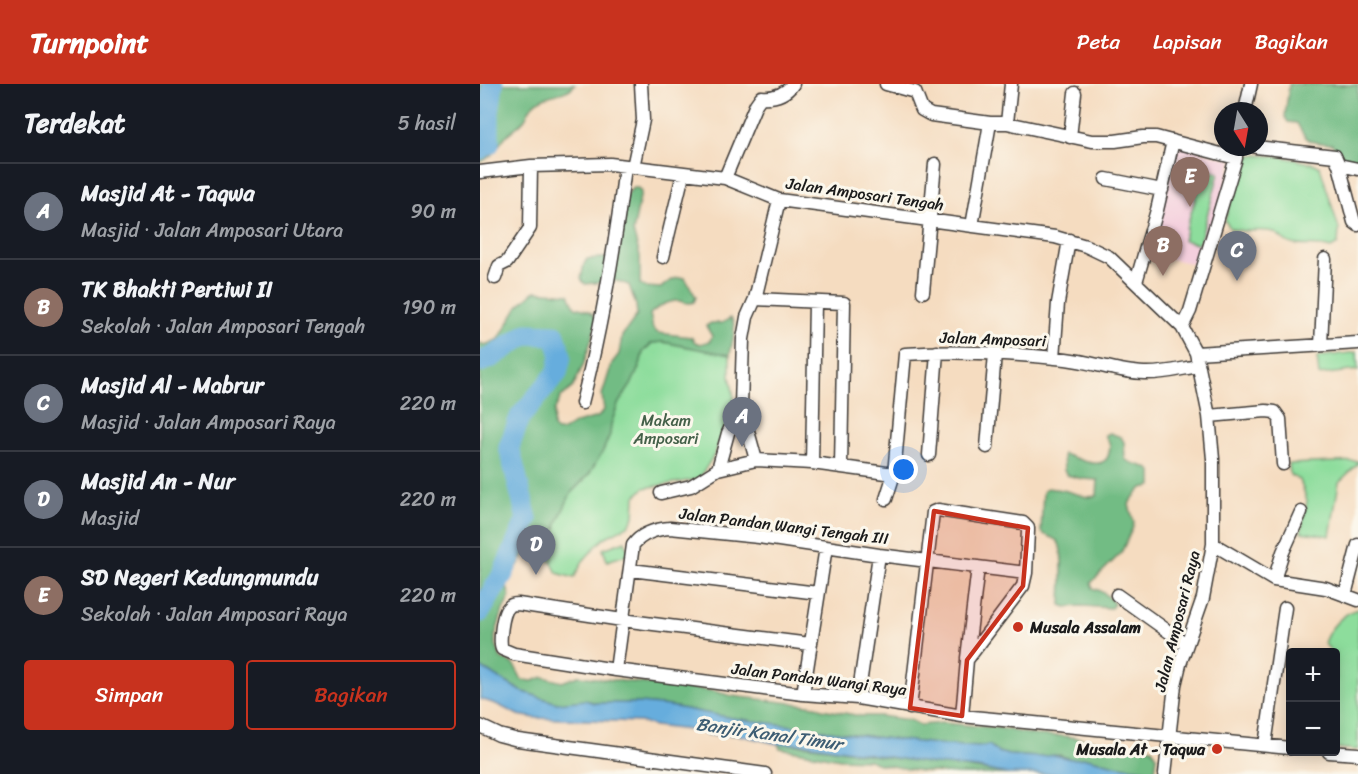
<!DOCTYPE html>
<html lang="id">
<head>
<meta charset="utf-8">
<style>
	body { margin:0; font-family:Sriracha,sans-serif; background:#242831; color:#f1f3f6 }
	.controls { position:absolute; right:18px; bottom:18px; display:grid; overflow:hidden; border-radius:6px; box-shadow:0 3px 15px #0003 }
	.controls button { width:54px; height:54px; display:grid; place-items:center; padding:0; border:0; border-bottom:2px solid #363941; background:#171b24; color:#f1f3f6; font:30px sans-serif }
	.compass { position:absolute; left:734px; top:18px; width:54px; height:54px; border-radius:50%; background:#171b24; box-shadow:0 3px 15px #0003; rotate:169deg }
	.you { position:absolute; left:424px; top:386px; width:21px; height:21px; margin:-15px; border:4px solid #fff; border-radius:50%; background:#1a73e8; box-shadow:0 0 0 9px #1a73e833 }
	.badge { display:grid; place-items:center; width:39px; height:39px; border-radius:50%; background:#c8321e; color:#fff; font-size:20px; font-weight:700 }
	.pin { position:absolute; translate:-50% -50px; filter:drop-shadow(0 2px 3px #0008) }
	.pin::after { content:''; position:absolute; top:32px; width:21px; height:18px; background:inherit; clip-path:polygon(0 0,100% 0,50% 100%) }
	.list { margin:0; padding:0; list-style:none }
	h2 { display:flex; justify-content:space-between; align-items:center; height:78px; margin:0; padding:0 24px; font-size:26px }
	h2 small { font-size:20px; font-weight:400; color:#9ea1a6 }
	.list li { display:grid; grid-template-columns:39px 1fr auto; gap:18px; align-items:center; box-sizing:border-box; height:96px; padding:0 24px; border-top:2px solid #363941 }
	.list b { display:block; font-size:22px; white-space:nowrap }
	.list p { margin:0; font-size:20px; white-space:nowrap; color:#9ea1a6 }
	.list em { font-size:20px; font-style:normal; color:#9ea1a6 }
	.actions { display:flex; gap:12px; padding:18px 24px }
	.actions a { flex:1; padding:14px 0; border:2px solid #c8321e; border-radius:6px; text-align:center; font-size:21px; color:#c8321e }
	.actions .main { background:#c8321e; color:#fff }
	.map { position:relative; flex:none; width:878px; height:690px; overflow:hidden }
	header { display:flex; align-items:center; gap:36px; box-sizing:border-box; height:84px; padding:0 30px; background:#c8321e; color:#fff }
	header strong { font-size:28px }
	nav { display:flex; gap:33px; margin-inline-start:auto; font-size:21px }
	main { display:flex }
	aside { flex:1; background:#171b24 }
	.map>svg:first-child { display:block }
	.built { fill:#f4cfdd }
	.green { fill:#8ddd9c; stroke:#547c5c; stroke-width:1.5 }
	.forest { fill:#72bc84; stroke:#476c50; stroke-width:1.5 }
	.water { fill:#66addd; stroke:#41647c; stroke-width:1.5 }
	.lines { fill:none; stroke-linecap:round; stroke-linejoin:round }
	.river { stroke:#66addd; stroke-width:21 }
	.minor-casing { stroke:#3d3935; stroke-width:15 }
	.minor { stroke:#fff; stroke-width:12 }
	.marked { fill:#c8321e; fill-opacity:0.2; stroke:#c8321e; stroke-width:4.5; stroke-linejoin:round }
	.poi-dot { fill:#c8321e; stroke:#fbf7ec; stroke-width:2 }
	.labels { text-anchor:middle; dominant-baseline:central; stroke-width:6; stroke-linejoin:round; paint-order:stroke }
	.street-label { font-size:16px; fill:#1c1c1c; stroke:#fbf7ec }
	.park-label { font-size:16px; fill:#446049; stroke:#fbf7ec }
	.poi-label { font-size:16px; font-weight:bold; fill:#1c1c1c; stroke:#fbf7ec; text-anchor:start }
	.water-label { font-size:18px; font-style:italic; fill:#3d5d73; stroke:#fbf7ec }
</style>
</head>
<body>
<header>
<strong>Turnpoint</strong>
<nav><a>Peta</a><a>Lapisan</a><a>Bagikan</a></nav>
</header>
<main>
<aside>
<h2>Terdekat<small>5 hasil</small></h2>
<ul class="list">
<li><span class="badge" style="background:#6b7280">A</span><div><b>Masjid At - Taqwa</b><p>Masjid · Jalan Amposari Utara</p></div><em>90 m</em></li>
<li><span class="badge" style="background:#8d6e63">B</span><div><b>TK Bhakti Pertiwi II</b><p>Sekolah · Jalan Amposari Tengah</p></div><em>190 m</em></li>
<li><span class="badge" style="background:#6b7280">C</span><div><b>Masjid Al - Mabrur</b><p>Masjid · Jalan Amposari Raya</p></div><em>220 m</em></li>
<li><span class="badge" style="background:#6b7280">D</span><div><b>Masjid An - Nur</b><p>Masjid</p></div><em>220 m</em></li>
<li><span class="badge" style="background:#8d6e63">E</span><div><b>SD Negeri Kedungmundu</b><p>Sekolah · Jalan Amposari Raya</p></div><em>220 m</em></li>
</ul>
<div class="actions"><a class="main">Simpan</a><a>Bagikan</a></div>
</aside>
<div class="map">
<svg width="878" height="690" viewBox="0 0 878 690">
	<rect width="100%" height="100%" fill="#fbf7ec"/>
	<filter id="ink" filterUnits="userSpaceOnUse"><feTurbulence type="fractalNoise" baseFrequency=".0167" numOctaves="2"/><feDisplacementMap in="SourceGraphic" scale="12" xChannelSelector="R" yChannelSelector="G"/><feConvolveMatrix kernelMatrix="1 2 1 2 8 2 1 2 1" color-interpolation-filters="sRGB"/></filter>
	<filter id="wash" filterUnits="userSpaceOnUse"><feTurbulence type="fractalNoise" baseFrequency=".008" numOctaves="4" result="noise"/><feDisplacementMap in="SourceGraphic" scale="24" xChannelSelector="R" yChannelSelector="G"/><feGaussianBlur stdDeviation="1.35" result="paint"/><feColorMatrix in="noise" values="0 0 0 0 0 0 0 0 0 0 0 0 0 0 0 0 0 1.4 0 .05"/><feComposite in="paint" operator="in"/></filter>
	<g filter="url(#wash)">
		<rect width="100%" height="100%" fill="#f5dcc0"/>
		<path class="built" d="M696 61 752 76 723 182 670 170Z"/>
		<path class="green" d="M768 71 798 72 835 80 840 83 859 145 858 160 851 164C838 159 820 164 809 159 800 155 800 149 789 147 776 145 764 149 751 145L745 137 763 73Z
			M724 85 739 89 719 160 703 156Z
			M183 258 250 271V292L254 314 252 328 234 371 219 395 164 404 155 413 154 433 148 442 126 453 118 460 103 477 94 494 77 489 72 479 77 439 91 409 107 393 123 367 130 350 131 340 138 320 151 301 160 281 163 268 172 259Z
			M877 268 878 286 839 291 837 273Z
			M878 377V380L859 398 850 452 821 448 827 417 820 396 810 391 809 380Z
			M145 457 149 470 127 477 123 465Z
			M878 525V663L877 666 856 664V568H852L844 559C849 544 863 529 878 525Z"/>
		<path class="forest" d="M0 0H95C86 13 66 8 54 20 49 24 48 31 44 36 39 42 32 46 26 52 17 62 14 73 0 78Z
			M809 0 878 1V79L864 75 852 60C831 58 827 60 817 39L808 38 805 33Z
			M153 104H158L161 108 153 148 160 172V200L165 203 181 204C186 198 197 192 205 194L216 213 214 218C207 221 206 218 199 217 189 216 177 223 170 230L173 245 178 249 211 253 215 258 220 260 230 257 232 252 226 242 231 239H242L251 234C258 244 251 260 250 271L183 258 172 259 163 268 160 281 151 301 138 320 131 340 130 350 123 367 110 389 91 409 77 439 72 479 52 466 46 468 28 498 27 503 30 513 23 526 15 552V557L21 575C36 579 35 583 42 596L53 597 63 593 82 598 98 592 234 607 252 612 336 622 342 625 381 632H400L430 636 440 641 463 639 519 644 555 651 584 652 627 658 638 657 649 661 672 664 677 673 675 687 639 682 607 674 591 675 580 671 557 673 529 671 518 668 509 661 499 663 466 661 402 654 252 634 190 622 160 619H115L110 617 77 619 41 607 0 583V259L5 261 19 255 38 222 55 207 89 210 95 223C105 226 114 226 117 238L104 279 93 303 81 313 74 327 73 344 77 347H82L96 339 118 333 124 326 122 311 132 279 139 270 142 252 157 231 156 221 149 201 137 197 105 200 101 195 104 180 107 175 139 173C139 157 139 113 153 104Z
			M630 349 641 353 644 358 645 375C653 382 664 380 672 387V402L662 404 651 416 649 421 654 438 653 443 641 469 611 499 613 504C623 507 628 511 634 520L631 524 602 522 586 523 581 521C581 509 585 466 578 458 573 452 566 453 561 448L563 408 567 404 583 406 607 413 617 412 618 396 603 395 587 391 584 386 583 370C596 373 625 390 629 369 631 361 629 358 625 351Z
			M298 660C337 660 375 669 413 674 451 679 489 683 527 690H477L440 687 399 680 389 676 360 675 300 664Z"/>
		<path class="water" d="M0 583 41 607 77 619 105 616 115 619H160L190 622 252 634 402 654 466 661 499 663 509 661 518 668 529 671 557 673 574 671 591 675 607 674 639 682 675 687V690H527L497 684 453 680 326 660H298L259 651H229L217 647 174 642 160 638 55 634 38 631 16 620 0 615Z"/>
		<g class="lines">
			<path class="river" d="M0 65 9 60V28L13 0
				M0 278 12 273 47 250 75 251 81 272 77 289 40 333 29 363 47 435 23 490 0 528"/>
		</g>
	</g>
	<g filter="url(#ink)">
		<g class="lines">
			<defs>
				<path id="minor" d="M406 0 435 8 442 26 451 31 510 39H527L612 57H635L663 53H676L756 74
					M765 27 771 0
					M527 39 531 0
					M590 53 595 9
					M776 63 855 72 859 81 874 138 878 141
					M859 81 878 85
					M153 83 163 36 161 0
					M0 88 51 82 130 80 245 94 299 116 575 153 606 162 629 173 702 243
					M245 94 276 20 281 13C294 14 305 11 313 0
					M626 95 682 106
					M492 142 510 39
					M183 173 203 90
					M15 194 19 182 27 178 50 144 51 82
					M656 198 677 126 693 57
					M443 208 455 80
					M275 215 364 219 361 382
					M841 261 845 175
					M716 269 878 259
					M574 274 578 219 589 156
					M102 319C122 241 135 163 145 83
					M261 322 276 376
					M729 332 786 327 795 328 800 335 803 380
					M507 363 515 270
					M449 371 457 268
					M332 379 335 219
					M238 385 248 349 261 322 263 255 267 233 275 215 299 116
					M181 409 211 402 238 385 276 376 332 379 414 390
					M406 415 414 390 425 270C478 267 533 269 586 275 612 278 638 288 664 289 682 290 700 285 718 282
					M733 460 794 496 846 504 878 516
					M151 486 338 509
					M794 496 803 468 821 428
					M637 511 706 560
					M865 511 878 461
					M330 560 142 536 38 520C35 520 31 520 29 523 22 528 19 558 22 565L34 570 136 586 323 610 378 614 482 632 810 664
					M487 574 498 483
					M136 586 153 461C162 449 176 445 190 444L279 453 399 471 546 489
					M323 610 346 463
					M378 614 399 471
					M430 624 453 428 458 426 543 439 548 444V447L546 489 543 502 487 576 482 632
					M0 642 19 651 38 656 285 690
					M785 661 805 524
					M849 668 878 670
					M685 690 695 601 700 580 723 514 733 460V375L729 332 716 269 702 243 710 227 756 74V63"/>
			</defs>
			<use href="#minor" class="minor-casing"/>
			<use href="#minor" class="minor"/>
		</g>
	</g>
	<path class="marked" d="M454 427 548 444 543 502 487 576 482 632 430 624Z"/>
	<g class="poi-dot">
		<circle cx="538" cy="543" r="6"/>
		<circle cx="737" cy="665" r="6"/>
	</g>
	<g class="labels">
		<g class="street-label">
			<text transform="translate(385 110) rotate(8)">Jalan Amposari Tengah</text>
			<text transform="translate(513 255) rotate(2)">Jalan Amposari</text>
			<text transform="translate(304 442) rotate(7)">Jalan Pandan Wangi Tengah III</text>
			<text transform="translate(697 537) rotate(-76)">Jalan Amposari Raya</text>
			<text transform="translate(339 595) rotate(7)">Jalan Pandan Wangi Raya</text>
		</g>
		<g class="park-label">
			<text x="186" y="336">Makam<tspan x="186" dy="18">Amposari</tspan></text>
		</g>
		<g class="poi-label">
			<text x="550" y="543">Musala Assalam</text>
			<text x="725" y="665" text-anchor="end">Musala At - Taqwa</text>
		</g>
		<g class="water-label">
			<text transform="translate(289 650) rotate(8)">Banjir Kanal Timur</text>
		</g>
	</g>
</svg>
<div class="controls">
<button>+</button>
<button>−</button>
</div>
<svg class="compass" viewBox="-18 -18 36 36"><path d="M0-13l5 13h-10z" fill="#e53935"/><path d="M0 13l5-13h-10z" fill="#9ea1a6"/></svg>
<div class="you"></div>
<div class="pin badge" style="left:262px;top:363px;background:#6b7280">A</div>
<div class="pin badge" style="left:683px;top:192px;background:#8d6e63">B</div>
<div class="pin badge" style="left:757px;top:197px;background:#6b7280">C</div>
<div class="pin badge" style="left:56px;top:491px;background:#6b7280">D</div>
<div class="pin badge" style="left:710px;top:123px;background:#8d6e63">E</div>
</div>
</main>
</body>
</html>
